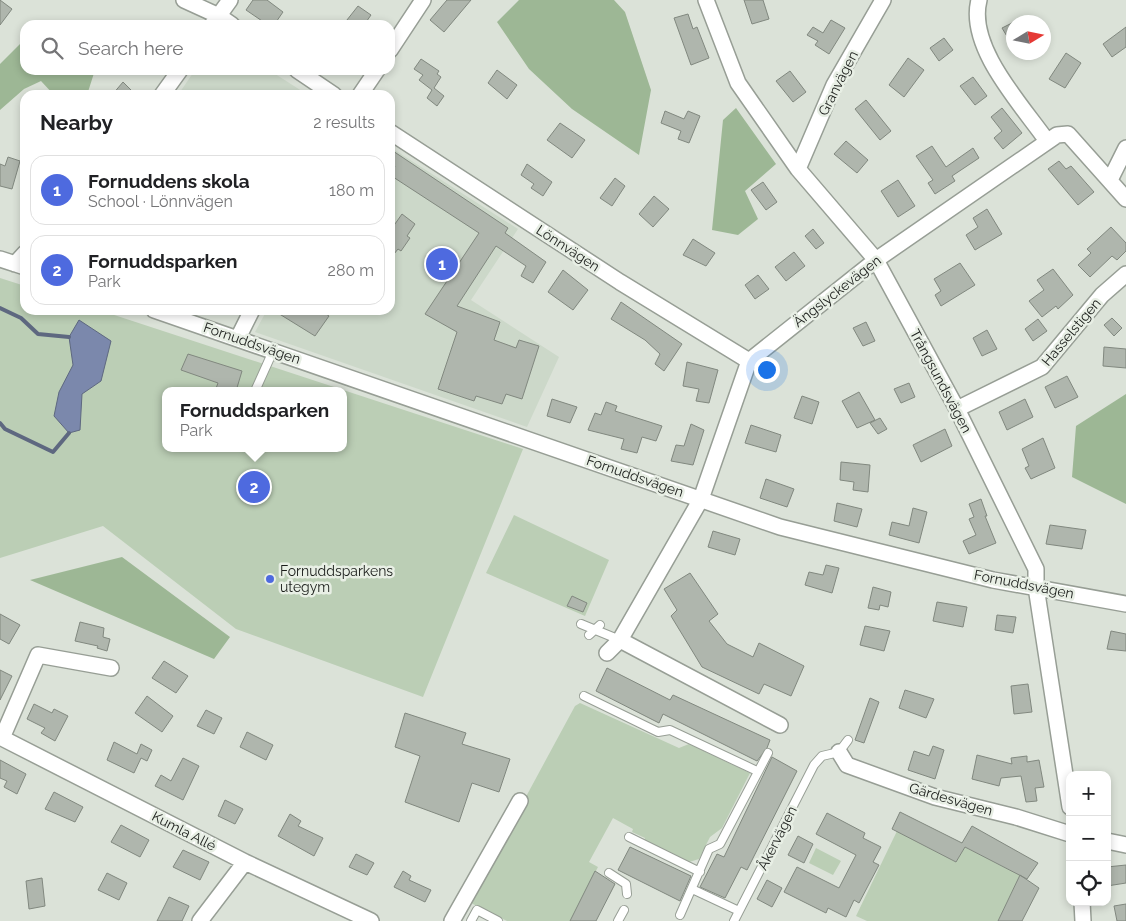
<!DOCTYPE html>
<html lang="en">
<head>
<meta charset="utf-8">
<style>
	body { margin:0; font-family:Raleway,sans-serif; background:#f6f6f6; color:#202124 }
	.controls { position:absolute; right:15px; bottom:15px; display:grid; overflow:hidden; border-radius:10px; box-shadow:0 2px 8px #0003 }
	.controls button { width:45px; height:45px; display:grid; place-items:center; padding:0; border:0; border-bottom:1px solid #e0e0e0; background:#fff; color:#202124; font:25px sans-serif }
	.compass { position:absolute; left:1006px; top:15px; width:45px; height:45px; border-radius:50%; background:#fff; box-shadow:0 2px 8px #0003; rotate:80deg }
	.you { position:absolute; left:766px; top:369px; width:18px; height:18px; margin:-12px; border:4px solid #fff; border-radius:50%; background:#1a73e8; box-shadow:0 0 0 8px #1a73e833 }
	.badge { display:grid; place-items:center; width:32px; height:32px; border-radius:50%; background:#4e6adf; color:#fff; font-size:16px; font-weight:700 }
	.pin { position:absolute; translate:-50% -50%; border:2px solid #fff; box-shadow:0 1px 5px #0006 }
	.popup { position:absolute; left:162px; top:387px; width:185px; height:65px; box-sizing:border-box; display:grid; place-content:center; border-radius:10px; background:#fff; filter:drop-shadow(0 1px 4px #0005); font-size:16px; white-space:nowrap; color:#757577 }
	.popup b { font-size:19px; color:#202124 }
	.popup::after { content:''; position:absolute; left:50%; top:100%; margin-left:-10px; border:10px solid transparent; border-top-color:#fff }
	.list { margin:0; padding:0; list-style:none }
	h2 { display:flex; justify-content:space-between; align-items:center; height:65px; margin:0; padding:0 20px; font-size:21px }
	h2 small { font-size:16px; font-weight:400; color:#757577 }
	.list li { display:grid; grid-template-columns:32px 1fr auto; gap:15px; align-items:center; box-sizing:border-box; height:70px; margin:0 10px 10px; padding:0 10px; border:1px solid #e0e0e0; border-radius:15px }
	.list b { display:block; font-size:19px; white-space:nowrap }
	.list p { margin:0; font-size:16px; white-space:nowrap; color:#757577 }
	.list em { font-size:16px; font-style:normal; color:#757577 }
	.icon { flex:none; width:28px; height:28px; fill:none; stroke:currentColor; stroke-width:2; stroke-linecap:round; stroke-linejoin:round }
	.map { position:relative; flex:none; width:1126px; height:921px; overflow:hidden }
	.search { position:absolute; background:#fff; box-shadow:0 2px 8px #0003; left:20px; top:20px; width:375px; height:55px; display:flex; align-items:center; gap:12px; box-sizing:border-box; padding:0 18px; border-radius:15px; color:#757577; font-size:19px }
	.panel { position:absolute; background:#fff; box-shadow:0 2px 8px #0003; left:20px; top:90px; width:375px; height:225px; border-radius:15px }
	.map>svg:first-child { display:block }
	.built { fill:#ccd8c9 }
	.green { fill:#bbceb5; fill-rule:evenodd }
	.forest { fill:#9db795 }
	.water { fill:#7b88ac; stroke:#5e6880 }
	.lines { fill:none; stroke-linecap:round; stroke-linejoin:round }
	.stream { stroke:#5e6880; stroke-width:4 }
	.building { fill:#afb6ad; stroke:#81887f }
	.service-casing { stroke:#979e95; stroke-width:10 }
	.minor-casing { stroke:#979e95; stroke-width:18 }
	.service { stroke:#fff; stroke-width:8 }
	.minor { stroke:#fff; stroke-width:15 }
	.poi-dot { fill:#4e6adf; stroke:#e8efe5; stroke-width:2 }
	.labels { text-anchor:middle; dominant-baseline:central; stroke-width:5; stroke-linejoin:round; paint-order:stroke }
	.street-label { font-size:14px; fill:#1a1d1a; stroke:#e8efe5 }
	.poi-label { font-size:14px; fill:#1a1d1a; stroke:#e8efe5; text-anchor:start }
</style>
</head>
<body>
<div class="map">
<svg width="1126" height="921" viewBox="0 0 1126 921">
	<rect width="100%" height="100%" fill="#dbe2d8"/>
	<path class="built" d="M195 70H269L308 95H178Z
		M390 147 518 229 471 300 559 357 527 427 255 332 267 310H390Z"/>
	<path class="green" d="M0 278 25 286V310H99L523 449 423 697 236 629 103 526 0 558ZM165 391H343V448H165Z
		M514 515 609 560 585 616 486 573Z
		M580 703 679 748 689 744 750 773 722 828 710 837 699 859 689 862 644 841 645 838 632 832 633 829 613 818 589 862 598 867 570 921H507L469 902 575 706Z
		M897 831 956 862 965 847 1020 875 998 921H867L856 916Z
		M816 848 841 861 833 875 809 863Z"/>
	<path class="forest" d="M519 0H614L625 12 651 90 639 155 572 109 529 69 497 22Z
		M25 39V70H95L87 95H54L41 81 24 89 0 110V64Z
		M736 108 776 164 745 191 758 219 738 235 712 230 723 120Z
		M1126 394V504L1072 477 1076 426Z
		M122 557 230 637 214 659 30 580Z"/>
	<path class="water" d="M79 320 111 341 101 381 82 394 80 430 69 433 54 416 59 392 73 365 69 337Z"/>
	<g class="lines">
		<path class="stream" d="M0 308 21 318 38 334 69 337
			M0 423 5 429 53 452 69 433"/>
	</g>
	<path class="building" d="M0 0 12 9 0 25Z
		M253 0H267L283 12 274 25H268L246 10Z
		M447 0H471L444 32 430 20Z
		M744 0H763L769 19 752 24Z
		M358 6 371 15 364 25H343Z
		M688 14 693 29 697 27 709 58 691 65 674 18Z
		M831 20 845 28 829 54 815 45 818 41 807 35 813 27 823 33Z
		M1014 22V48L1002 28Z
		M1126 27V47L1112 57 1103 44Z
		M944 38 953 50 939 61 930 48Z
		M1066 53 1081 63 1065 88 1049 79Z
		M908 58 924 70 904 97 889 85Z
		M421 59 439 71 437 74 441 77 434 88 444 96 437 106 427 98 432 90 419 80 423 75 414 69Z
		M497 70 517 85 507 99 488 83Z
		M790 71 806 92 793 102 776 81Z
		M973 77 987 96 975 105 960 86Z
		M123 82 136 95H112Z
		M866 100 891 131 880 140 855 109Z
		M1002 108 1022 133 1003 149 994 138 1002 131 991 117Z
		M665 111 684 119 688 111 700 116 689 143 678 139 681 131 661 123Z
		M560 123 585 140 572 158 547 140Z
		M846 141 868 160 857 173 834 154Z
		M932 146 946 167 973 148 979 158 952 176 955 181 935 194 928 183 933 180 916 156Z
		M390 149 508 228 505 233 546 262 533 283 521 276 526 266 496 246 457 306 500 322 494 340 516 348 519 340 539 346 522 399 506 394 502 404 476 396 474 401 438 389 457 332 425 314 479 233 390 175 395 166 390 163Z
		M8 157 20 161 12 189 0 186V164L5 166Z
		M1059 161 1066 169 1071 166 1094 192 1078 205 1048 169Z
		M527 164 552 182 543 196 531 188 534 184 521 175Z
		M615 178 625 186 612 206 600 198Z
		M898 180 915 206 898 217 881 191Z
		M763 182 777 202 766 210 751 190Z
		M654 196 669 209 653 227 639 214Z
		M987 209 1002 234 975 250 966 235 978 227 973 218Z
		M402 214 415 224 407 236 410 238 401 251 398 249 390 259V231Z
		M1111 227 1126 243V251L1117 260 1112 256 1090 277 1078 265 1091 253 1087 249Z
		M813 229 824 243 816 249 805 236Z
		M693 239 715 253 706 266 683 255Z
		M794 252 805 266 786 281 775 267Z
		M960 263 975 285 941 306 935 295 941 291 934 279Z
		M1053 269 1073 295 1058 309 1056 306 1042 317 1029 301 1044 290 1037 280Z
		M563 270 588 290 573 310 548 292Z
		M758 275 769 289 755 299 745 285Z
		M621 302 682 344 664 371 655 364 660 354 645 340 611 319Z
		M273 310H320L329 316 315 336Z
		M1112 318 1122 328 1114 336 1104 325Z
		M1038 319 1047 331 1033 341 1025 329Z
		M866 322 875 341 863 346 853 328Z
		M987 330 997 349 982 356 973 338Z
		M1104 347 1126 349V368L1103 366Z
		M188 354 242 371 236 391H215L218 383 181 370Z
		M687 362 718 370 709 403 696 401 699 389 683 386Z
		M1067 376 1078 397 1055 408 1045 387Z
		M909 383 915 397 901 403 894 389Z
		M859 392 875 420 857 428 842 401Z
		M802 396 819 402 812 424 794 418Z
		M552 399 577 407 570 423 547 416Z
		M1025 399 1033 417 1007 430 999 412Z
		M606 402 617 406 615 411 662 426 656 441 642 437 637 453 621 449 624 439 588 430 595 413 601 415Z
		M880 418 887 429 878 434 870 423Z
		M691 424 704 430 693 465 671 461 676 445 684 446Z
		M751 425 781 435 776 452 745 443Z
		M945 429 952 446 921 462 913 445Z
		M1043 438 1055 468 1031 479 1025 468 1029 466 1022 449Z
		M841 462 870 465 868 492 853 490 854 482 840 480Z
		M766 479 794 489 787 507 760 498Z
		M981 499 987 516H985L996 543 969 554 963 541 976 535 969 519 974 517 969 504Z
		M837 503 862 509 857 527 834 521Z
		M913 508 927 512 919 543 889 535 892 522 909 526Z
		M1050 525 1086 530 1082 549 1046 544Z
		M713 531 740 539 735 555 708 547Z
		M826 565 839 568 832 593 805 585 809 572 823 575Z
		M690 573 718 614 709 621 727 644 753 657 759 643 804 666 791 696 764 684 759 694 702 667 671 616 677 610 664 589Z
		M873 587 891 592 888 607 880 605 879 610 868 608Z
		M572 596 587 603 583 612 567 606Z
		M937 602 967 607 963 627 933 621Z
		M0 614 20 625 9 644 0 639Z
		M997 615 1016 617 1013 633 995 630Z
		M80 622 104 628 103 637 110 639 107 651 97 648 98 646 75 641Z
		M865 626 890 631 884 651 860 645Z
		M1111 631 1126 634V651L1107 649Z
		M164 661 188 676 176 693 152 678Z
		M607 668 670 700 673 695 770 740 767 748 757 761 663 714 659 723 596 691Z
		M0 670 12 676 0 700Z
		M1028 684 1032 712 1014 714 1011 686Z
		M905 690 934 699 926 718 899 708Z
		M147 696 173 716 162 732 135 713Z
		M870 698 879 702 864 743 855 740Z
		M34 704 52 713 54 709 68 716 55 741 41 733 45 728 27 719Z
		M206 710 222 718 214 734 197 726Z
		M405 713 466 733 462 744 510 759 499 792 472 783 459 822 405 802 420 756 395 747Z
		M247 732 273 745 266 760 240 747Z
		M114 742 137 754 141 744 152 750 147 761 141 758 134 773 107 760Z
		M933 746 944 750 935 779 908 770 914 751 929 756Z
		M977 755 1012 764 1011 758 1027 756V762L1039 760 1044 787 1035 788 1037 801 1026 802 1021 776 1001 778 999 786 972 779Z
		M772 757 797 771 747 870 741 867 725 898 700 887 717 854 724 857Z
		M183 758 199 766 183 800 155 786 161 775 171 781Z
		M0 760 26 774 17 794 4 787 7 781 0 778Z
		M54 792 83 807 75 822 45 809Z
		M225 800 243 809 235 824 218 816Z
		M900 812 962 843 972 826 1038 863 1027 879 965 847 956 862 892 829Z
		M827 813 865 833 863 838 881 847 873 862 879 865 859 903 854 900 846 917 828 908 826 913 784 892 797 867 839 888 856 855 816 834Z
		M290 814 301 821 298 826 323 838 314 856 278 836Z
		M121 825 149 840 140 857 111 842Z
		M798 836 813 844 804 863 788 855Z
		M630 847 691 876 680 901 618 870Z
		M183 850 209 862 200 880 173 867Z
		M356 854 374 863 367 875 349 867Z
		M1126 865V883L1107 886V867Z
		M403 871 411 876 409 880 431 890 425 902 394 887Z
		M595 871 615 884 596 921H570Z
		M107 873 127 883 119 900 98 890Z
		M1020 875 1039 888 1022 921H998Z
		M42 878 45 906 29 909 26 881Z
		M767 880 782 888 772 907 757 899Z
		M169 897 189 906 182 921H157Z
		M1126 904V921H1117L1114 906Z"/>
	<g class="lines">
		<defs>
			<path id="service" d="M255 391 273 351
				M581 624 620 640
				M589 635 600 625
				M584 696 658 732 670 730 757 771
				M629 837 700 872
				M609 873 626 884 627 894
				M692 889 739 911
				M680 915 709 849 720 844 768 753
				M471 921 477 910 498 921
				M618 921 624 910
				M734 921 814 765 822 756 839 752 848 740"/>
			<path id="minor" d="M184 0 219 16 232 25
				M706 0 738 83 798 169 876 260 957 409 1036 569V587L1070 807
				M979 0C967 47 1021 104 1047 141
				M212 25 230 0
				M390 50 423 0
				M297 70 334 95
				M162 95 180 70
				M360 95 377 70
				M390 132 620 282 749 361
				M798 169 834 85 883 0
				M1110 180 1126 148
				M0 259 25 267
				M15 264 25 253
				M154 310 780 527 993 580 1126 604
				M238 338 252 310
				M957 409 1042 367 1102 295 1126 274
				M620 640 780 725
				M607 653 620 640 701 499 749 361 876 260 1057 135 1068 134 1126 199
				M0 737 245 862 371 921
				M2 738 38 655 111 668
				M839 752 847 765 935 797 1016 817 1070 834
				M1107 841 1126 845
				M1082 902 1083 921
				M200 921 245 862
				M452 921 520 801"/>
		</defs>
		<use href="#service" class="service-casing"/>
		<use href="#minor" class="minor-casing"/>
		<use href="#service" class="service"/>
		<use href="#minor" class="minor"/>
	</g>
	<circle class="poi-dot" cx="270" cy="579" r="5"/>
	<g class="labels">
		<g class="street-label">
			<text transform="translate(838 83) rotate(-63)">Granvägen</text>
			<text transform="translate(568 248) rotate(33)">Lönnvägen</text>
			<text transform="translate(837 291) rotate(-38)">Ängslyckevägen</text>
			<text transform="translate(1071 332) rotate(-50)">Hasselstigen</text>
			<text transform="translate(252 343) rotate(19)">Fornuddsvägen</text>
			<text transform="translate(941 381) rotate(62)">Trångsundsvägen</text>
			<text transform="translate(635 476) rotate(19)">Fornuddsvägen</text>
			<text transform="translate(1024 584) rotate(11)">Fornuddsvägen</text>
			<text transform="translate(951 799) rotate(16)">Gärdesvägen</text>
			<text transform="translate(184 831) rotate(27)">Kumla Allé</text>
			<text transform="translate(777 838) rotate(-63)">Åkervägen</text>
		</g>
		<g class="poi-label">
			<text x="280" y="571">Fornuddsparkens<tspan x="280" dy="16">utegym</tspan></text>
		</g>
	</g>
</svg>
<div class="controls">
<button>+</button>
<button>−</button>
<button><svg class="icon" aria-label="locate" viewBox="0 0 24 24"><circle cx="12" cy="12" r="6"/><path d="M12 2v4M12 18v4M2 12h4M18 12h4"/></svg></button>
</div>
<svg class="compass" viewBox="-18 -18 36 36"><path d="M0-13l5 13h-10z" fill="#e53935"/><path d="M0 13l5-13h-10z" fill="#757577"/></svg>
<div class="you"></div>
<div class="pin badge" style="left:442px;top:264px">1</div>
<div class="pin badge" style="left:254px;top:487px">2</div>
<div class="popup"><b>Fornuddsparken</b>Park</div>
<div class="search"><svg class="icon" aria-label="search" viewBox="0 0 24 24"><circle cx="10" cy="10" r="6"/><path d="M15 15l6 6"/></svg>Search here</div>
<section class="panel">
<h2>Nearby<small>2 results</small></h2>
<ul class="list">
<li><span class="badge">1</span><div><b>Fornuddens skola</b><p>School · Lönnvägen</p></div><em>180 m</em></li>
<li><span class="badge">2</span><div><b>Fornuddsparken</b><p>Park</p></div><em>280 m</em></li>
</ul>
</section>
</div>
</body>
</html>
